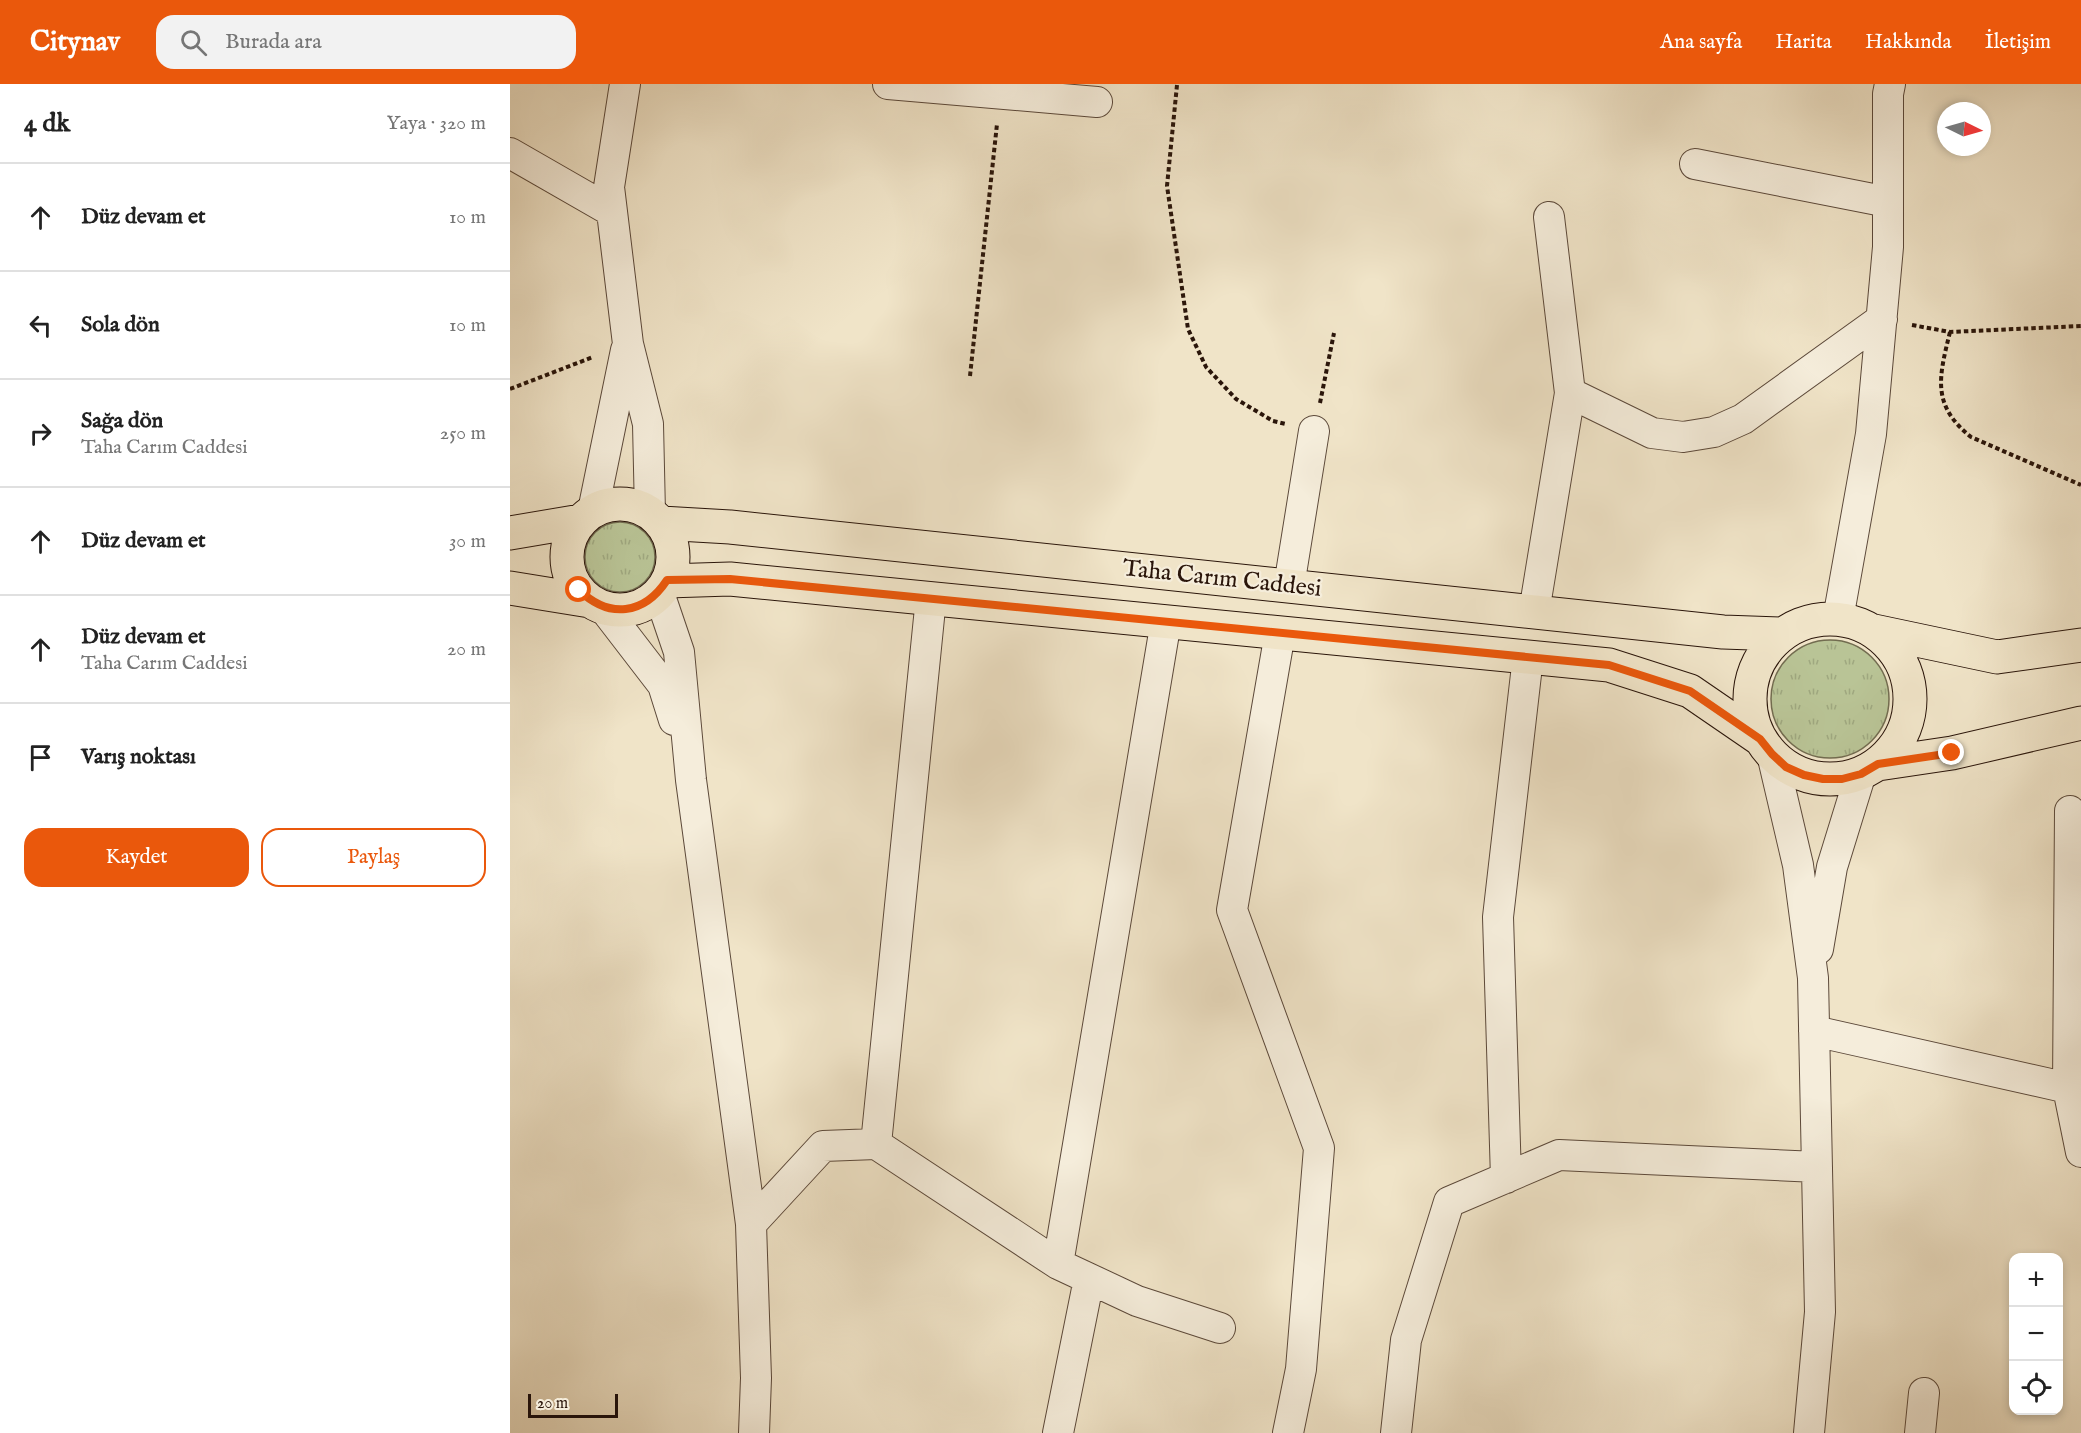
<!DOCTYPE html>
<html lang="tr">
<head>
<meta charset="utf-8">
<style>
	body { margin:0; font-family:"IM FELL English",serif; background:#f2f2f2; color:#222 }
	.controls { position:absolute; right:18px; bottom:18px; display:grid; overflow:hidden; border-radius:12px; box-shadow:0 3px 9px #0003 }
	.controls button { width:54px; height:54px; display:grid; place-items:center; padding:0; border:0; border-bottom:2px solid #e0e0e0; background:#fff; color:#222; font:30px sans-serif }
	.compass { position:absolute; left:1427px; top:18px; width:54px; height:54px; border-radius:50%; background:#fff; box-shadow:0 3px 9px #0003; rotate:95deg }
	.scale { position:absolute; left:18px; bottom:15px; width:90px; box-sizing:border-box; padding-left:6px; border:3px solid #2a150a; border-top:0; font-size:16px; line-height:21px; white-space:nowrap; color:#2a150a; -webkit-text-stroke:4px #f5eddb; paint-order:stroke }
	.stop { position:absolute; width:18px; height:18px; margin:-14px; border:4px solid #ea580c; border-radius:50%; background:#fff }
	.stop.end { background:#ea580c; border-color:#fff; box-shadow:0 2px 6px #0008 }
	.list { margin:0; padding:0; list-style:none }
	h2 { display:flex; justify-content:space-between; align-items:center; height:78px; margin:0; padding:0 24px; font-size:26px }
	h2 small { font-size:20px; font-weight:400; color:#767676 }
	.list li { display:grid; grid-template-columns:39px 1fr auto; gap:18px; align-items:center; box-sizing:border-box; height:108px; padding:0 24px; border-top:2px solid #e0e0e0 }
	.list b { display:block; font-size:22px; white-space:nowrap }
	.list p { margin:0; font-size:20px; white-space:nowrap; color:#767676 }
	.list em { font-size:20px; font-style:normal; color:#767676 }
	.actions { display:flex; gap:12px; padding:18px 24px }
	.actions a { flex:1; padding:14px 0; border:2px solid #ea580c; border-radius:18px; text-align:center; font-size:21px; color:#ea580c }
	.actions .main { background:#ea580c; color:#fff }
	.icon { flex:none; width:33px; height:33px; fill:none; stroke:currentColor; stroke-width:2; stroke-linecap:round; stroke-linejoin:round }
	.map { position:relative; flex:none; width:1571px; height:1349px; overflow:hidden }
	header { display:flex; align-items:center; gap:36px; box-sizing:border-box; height:84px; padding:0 30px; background:#ea580c; color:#fff }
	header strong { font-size:28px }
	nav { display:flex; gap:33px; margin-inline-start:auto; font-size:21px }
	.search { width:420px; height:54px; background:#f2f2f2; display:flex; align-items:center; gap:15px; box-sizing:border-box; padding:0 21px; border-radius:18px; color:#767676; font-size:22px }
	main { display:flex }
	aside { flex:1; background:#fff }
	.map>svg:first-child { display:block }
	.grass { fill:url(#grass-tufts); stroke:#726c50; stroke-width:1.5 }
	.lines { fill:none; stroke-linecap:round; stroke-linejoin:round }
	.minor-casing { stroke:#5c493a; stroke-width:32 }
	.major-casing { stroke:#2a150a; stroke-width:35 }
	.path { stroke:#2a150a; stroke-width:4; stroke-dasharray:4.5 3; stroke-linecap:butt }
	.minor { stroke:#f5eddb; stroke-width:30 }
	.major { stroke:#f0e4c8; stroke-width:33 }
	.route { stroke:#ea580c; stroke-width:8 }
	.labels { text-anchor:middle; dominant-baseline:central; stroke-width:4.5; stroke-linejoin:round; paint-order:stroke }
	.street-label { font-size:24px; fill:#2a150a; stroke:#f5eddb }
</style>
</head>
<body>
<header>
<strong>Citynav</strong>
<div class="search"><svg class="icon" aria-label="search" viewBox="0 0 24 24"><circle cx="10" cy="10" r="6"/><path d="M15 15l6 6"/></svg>Burada ara</div>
<nav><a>Ana sayfa</a><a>Harita</a><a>Hakkında</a><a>İletişim</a></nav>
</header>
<main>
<aside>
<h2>4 dk<small>Yaya · 320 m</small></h2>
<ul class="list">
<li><svg class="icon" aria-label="ahead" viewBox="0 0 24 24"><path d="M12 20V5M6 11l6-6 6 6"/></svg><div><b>Düz devam et</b></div><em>10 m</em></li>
<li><svg class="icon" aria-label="left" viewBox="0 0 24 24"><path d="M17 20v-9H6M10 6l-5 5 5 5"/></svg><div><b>Sola dön</b></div><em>10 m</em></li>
<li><svg class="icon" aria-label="right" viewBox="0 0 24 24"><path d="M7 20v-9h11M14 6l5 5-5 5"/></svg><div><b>Sağa dön</b><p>Taha Carım Caddesi</p></div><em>250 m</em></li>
<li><svg class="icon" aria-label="ahead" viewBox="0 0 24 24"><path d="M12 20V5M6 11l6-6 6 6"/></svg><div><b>Düz devam et</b></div><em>30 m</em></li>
<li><svg class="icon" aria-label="ahead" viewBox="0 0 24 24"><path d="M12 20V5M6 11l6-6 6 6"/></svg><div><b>Düz devam et</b><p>Taha Carım Caddesi</p></div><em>20 m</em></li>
<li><svg class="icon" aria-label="arrive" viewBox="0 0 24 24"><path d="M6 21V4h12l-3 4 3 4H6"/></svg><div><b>Varış noktası</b></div></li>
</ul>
<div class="actions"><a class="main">Kaydet</a><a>Paylaş</a></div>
</aside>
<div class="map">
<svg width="1571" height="1349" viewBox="0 0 1571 1349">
	<defs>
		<pattern id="grass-tufts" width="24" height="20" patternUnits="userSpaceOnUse" patternTransform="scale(1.5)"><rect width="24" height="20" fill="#b9c496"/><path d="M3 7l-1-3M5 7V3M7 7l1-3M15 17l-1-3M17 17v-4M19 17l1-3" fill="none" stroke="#9fa880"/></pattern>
	</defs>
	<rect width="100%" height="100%" fill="#f0e4c8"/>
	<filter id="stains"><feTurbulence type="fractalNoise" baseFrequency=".00333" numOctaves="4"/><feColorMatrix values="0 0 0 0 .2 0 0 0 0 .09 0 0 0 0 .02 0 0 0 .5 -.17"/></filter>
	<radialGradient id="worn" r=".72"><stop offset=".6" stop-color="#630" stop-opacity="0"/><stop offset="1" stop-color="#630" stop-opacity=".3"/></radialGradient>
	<path class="grass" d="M75 473a35 35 0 1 1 70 0a35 35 0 1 1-70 0Z
		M1261 615a59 59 0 1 1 118 0a59 59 0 1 1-118 0Z"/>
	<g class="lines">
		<defs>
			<path id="minor" d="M115 0 99 103 118 260 138 340 140 429
				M378 0 587 18
				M0 69 101 127
				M1185 80 1378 118
				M1060 309 1142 349 1173 353 1204 348 1233 335 1372 235
				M83 427 116 266
				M779 502 804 347
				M149 509 169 568 181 696 241 1140 246 1294 244 1349
				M421 514 366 1060 548 1180 627 1217 710 1244
				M93 523 153 601 164 636
				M1024 528 1060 309 1039 133
				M1328 535 1361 350 1378 163V10L1380 0
				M770 549 722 826 809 1064 791 1285 778 1349
				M1262 670 1288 781 1303 894 1310 1228 1299 1349
				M1560 727 1558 1004 1571 1068
				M1308 865 1322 783 1351 689
				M1304 947 1558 1004
				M996 1094 988 833 1018 573
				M241 1140 313 1062 366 1060
				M548 1180 656 537
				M548 1349 579 1195
				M886 1349 896 1256 939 1118 1049 1071 1307 1083
				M1410 1349 1414 1309"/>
			<path id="major" d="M57 473a53 53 0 1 1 106 0a53 53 0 1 1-106 0Z
				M151 439 220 443 1213 548 1273 550
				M0 449 71 437
				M157 497 220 495 1099 581 1180 607 1250 655
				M0 504 80 517
				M1240 615a80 80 0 1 1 160 0a80 80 0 1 1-160 0Z
				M1364 547 1487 573 1571 561
				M1368 680 1442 669 1571 639"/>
		</defs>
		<use href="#minor" class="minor-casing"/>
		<use href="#major" class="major-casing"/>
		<path class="path" d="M667 1 657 102 678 245 696 283 726 315 763 337 776 340
			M1402 241 1440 248 1571 242
			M1440 248C1429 293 1421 321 1461 353L1571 401
			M460 292 487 40
			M0 305 83 273
			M810 319 824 249"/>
		<use href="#minor" class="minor"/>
		<use href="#major" class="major"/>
	</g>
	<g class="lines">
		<path class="route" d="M69 506C99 535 134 531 157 496L220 495 1099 581 1180 607 1250 655 1262 670 1276 683 1294 691 1313 695H1332L1351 690 1368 680 1442 669"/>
	</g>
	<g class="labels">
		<g class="street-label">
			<text transform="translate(712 495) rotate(6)">Taha Carım Caddesi</text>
		</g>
	</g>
	<rect width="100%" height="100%" filter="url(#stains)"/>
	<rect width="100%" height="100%" fill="url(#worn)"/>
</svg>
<div class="controls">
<button>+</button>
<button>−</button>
<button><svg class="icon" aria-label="locate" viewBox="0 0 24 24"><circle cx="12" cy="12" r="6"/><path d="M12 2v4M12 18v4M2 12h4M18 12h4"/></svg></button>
</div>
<svg class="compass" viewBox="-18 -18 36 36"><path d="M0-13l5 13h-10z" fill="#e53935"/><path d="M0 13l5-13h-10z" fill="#767676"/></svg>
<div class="scale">20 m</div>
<div class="stop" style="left:69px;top:506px"></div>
<div class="stop end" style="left:1442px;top:669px"></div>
</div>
</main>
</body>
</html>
